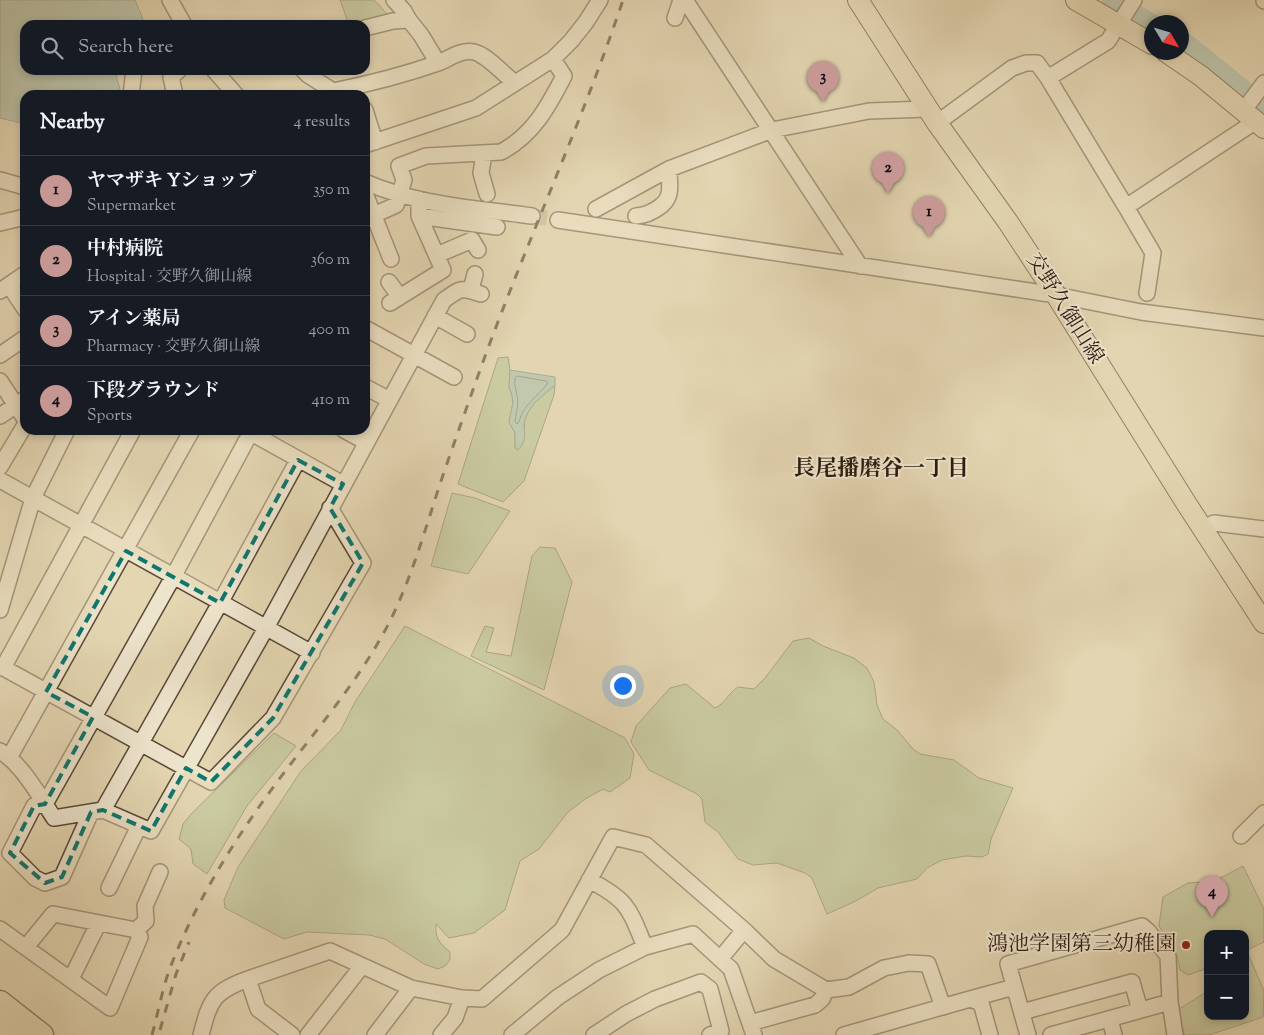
<!DOCTYPE html>
<html lang="en">
<head>
<meta charset="utf-8">
<style>
	body { margin:0; font-family:"Sorts Mill Goudy","Noto Serif JP",serif; background:#242831; color:#f1f3f6 }
	.controls { position:absolute; right:15px; bottom:15px; display:grid; overflow:hidden; border-radius:10px; box-shadow:0 2px 8px #0003 }
	.controls button { width:45px; height:45px; display:grid; place-items:center; padding:0; border:0; border-bottom:1px solid #363941; background:#171b24; color:#f1f3f6; font:25px sans-serif }
	.compass { position:absolute; left:1144px; top:15px; width:45px; height:45px; border-radius:50%; background:#171b24; box-shadow:0 2px 8px #0003; rotate:128deg }
	.you { position:absolute; left:622px; top:685px; width:18px; height:18px; margin:-12px; border:4px solid #fff; border-radius:50%; background:#1a73e8; box-shadow:0 0 0 8px #1a73e833 }
	.badge { display:grid; place-items:center; width:32px; height:32px; border-radius:50%; background:#c59692; color:#111; font-size:16px; font-weight:700 }
	.pin { position:absolute; translate:-50% -41px; filter:drop-shadow(0 1px 2px #0008) }
	.pin::after { content:''; position:absolute; top:26px; width:18px; height:15px; background:inherit; clip-path:polygon(0 0,100% 0,50% 100%) }
	.list { margin:0; padding:0; list-style:none }
	h2 { display:flex; justify-content:space-between; align-items:center; height:65px; margin:0; padding:0 20px; font-size:21px }
	h2 small { font-size:16px; font-weight:400; color:#9ea1a6 }
	.list li { display:grid; grid-template-columns:32px 1fr auto; gap:15px; align-items:center; box-sizing:border-box; height:70px; padding:0 20px; border-top:1px solid #363941 }
	.list b { display:block; font-size:19px; white-space:nowrap }
	.list p { margin:0; font-size:16px; white-space:nowrap; color:#9ea1a6 }
	.list em { font-size:16px; font-style:normal; color:#9ea1a6 }
	.icon { flex:none; width:28px; height:28px; fill:none; stroke:currentColor; stroke-width:2; stroke-linecap:round; stroke-linejoin:round }
	.map { position:relative; flex:none; width:1264px; height:1035px; overflow:hidden }
	.search { position:absolute; background:#171b24; box-shadow:0 2px 8px #0003; left:20px; top:20px; width:350px; height:55px; display:flex; align-items:center; gap:12px; box-sizing:border-box; padding:0 18px; border-radius:15px; color:#9ea1a6; font-size:19px }
	.panel { position:absolute; background:#171b24; box-shadow:0 2px 8px #0003; left:20px; top:90px; width:350px; height:345px; border-radius:15px }
	.map>svg:first-child { display:block }
	.green { fill:#adbf91; stroke:#6c6c50 }
	.water { fill:#95b9ab; stroke:#6b796d }
	.lines { fill:none; stroke-linecap:round; stroke-linejoin:round }
	.shore { stroke:#60695d; stroke-width:1 }
	.river { stroke:#95b9ab; stroke-width:19 }
	.minor-tunnel { stroke:#beb091; stroke-width:15; stroke-dasharray:15 8; stroke-linecap:butt }
	.minor-casing { stroke:#5a4838; stroke-width:18 }
	.major-casing { stroke:#2c190f; stroke-width:22 }
	.highway-casing { stroke:#2c190f; stroke-width:25 }
	.minor { stroke:#ede4cc; stroke-width:15 }
	.major { stroke:#e3d6b1; stroke-width:20 }
	.highway { stroke:#e3d6b1; stroke-width:22 }
	.rail { stroke:#2c190f; stroke-width:3; stroke-dasharray:9 9; stroke-linecap:butt }
	.marked { fill:none; stroke:#0f766e; stroke-width:4; stroke-dasharray:10 6; stroke-linejoin:round }
	.poi-dot { fill:#8f2418; stroke:#ede4cc; stroke-width:2 }
	.labels { text-anchor:middle; dominant-baseline:central; stroke-width:4; stroke-linejoin:round; paint-order:stroke }
	.street-label { font-size:21px; fill:#2c190f; stroke:#ede4cc }
	.poi-label { font-size:21px; fill:#2c190f; stroke:#ede4cc; text-anchor:end }
	.neighbourhood-label { font-size:22px; font-weight:bold; fill:#2c190f; stroke:#ede4cc }
</style>
</head>
<body>
<div class="map">
<svg width="1264" height="1035" viewBox="0 0 1264 1035">
	<rect width="100%" height="100%" fill="#e3d6b1"/>
	<filter id="stains"><feTurbulence type="fractalNoise" baseFrequency=".004" numOctaves="4"/><feColorMatrix values="0 0 0 0 .2 0 0 0 0 .09 0 0 0 0 .02 0 0 0 .5 -.17"/></filter>
	<radialGradient id="worn" r=".72"><stop offset=".6" stop-color="#630" stop-opacity="0"/><stop offset="1" stop-color="#630" stop-opacity=".3"/></radialGradient>
	<path class="green" d="M340 0H374L388 15 349 25Z
		M508 357 510 370 509 387 512 395 513 403 509 422 515 433V448L518 450C530 437 521 430 526 417 530 404 545 394 555 385L554 395 524 481 503 502 458 484 498 358Z
		M452 493 475 498 510 511 468 574 431 566Z
		M540 547 555 548 572 582 544 690 471 656 485 626 494 628 486 652 511 656 532 556Z
		M405 626 625 738 634 754 630 778 610 792 603 789 585 799 568 812 539 849 520 861 505 910 474 933 449 938 436 924C435 938 439 943 450 952V960L445 966 438 969 424 964 385 939 369 935 307 932 284 939 225 908 224 900 238 867 301 771 341 730 355 702Z
		M809 638 823 646 854 658 867 668 874 682 877 705 883 719 897 730 913 749 920 754 954 760 979 778 1013 788 991 839 988 854 982 857 966 856 942 860 927 868 917 879 878 888 856 901 827 914 812 878 805 873 777 863 753 865 738 859 718 832 705 822 702 799 697 794 649 770 631 742 636 726 670 688 686 684 715 708C726 703 728 693 738 687L754 689 765 678 793 641Z
		M274 733 296 746 247 806 207 874 193 864 191 849 179 839 183 824 192 813Z
		M1243 866 1264 909V942L1245 951V934H1208V968L1188 975 1180 970 1177 956 1159 926 1163 897 1188 883 1215 881Z
		M1249 956 1264 991 1263 1017 1209 1035H1184L1179 1009 1208 991V1016H1245V958Z"/>
	<path class="water" d="M0 0H135L143 19 142 25H25V70H118L116 76 120 89 111 95H25V124L0 118Z
		M510 370 555 377V385C545 394 530 404 526 417 520 431 531 435 518 450L515 448V433L509 422 513 403 512 395 509 387Z"/>
	<g class="lines">
		<path class="shore" d="M517 376 546 381 548 383C538 397 523 404 519 422L517 424 515 421C516 413 519 404 517 395 516 389 514 385 515 378Z"/>
		<path class="river" d="M1111 0 1152 23
			M1182 40 1190 46 1264 106"/>
		<path class="minor-tunnel" d="M532 216 558 220"/>
		<defs>
			<path id="minor" d="M170 0 184 25
				M394 0 404 11 409 20
				M685 0 860 266
				M1264 0V1
				M675 18 681 0
				M365 28 393 21 409 20 421 35 438 63
				M214 70 236 95
				M303 70 308 75 333 91C368 84 404 75 438 63 449 59 461 49 474 52 487 55 503 74 514 82
				M1048 78 1126 207
				M131 95 134 70
				M175 95 171 77 179 70
				M365 110 375 142
				M1244 110 1264 83
				M937 123 1012 68 1026 63H1037L1048 78 1108 41 1134 0
				M365 145 476 108 553 59 571 41 586 22 600 0
				M484 153 481 173 487 194
				M0 180 25 187
				M365 182C417 205 476 208 532 216
				M366 196 391 259
				M596 209 669 169 772 130 869 111 927 109
				M419 216 497 227
				M636 216C646 215 650 213 658 208 674 198 669 185 669 169
				M365 219 396 205 404 180 399 166 426 156 501 152C533 135 548 107 564 76L553 59
				M558 220 1056 295 1141 312 1264 328
				M0 223 25 217
				M437 255 472 240 478 250
				M389 282 400 297
				M9 285 25 309
				M471 290 475 274
				M0 291 25 274
				M1147 293 1153 253 1126 207 1256 121
				M390 303 443 270 419 216V199
				M435 316 467 334
				M365 328 454 377
				M0 355 25 338
				M0 381 25 419
				M365 387 390 400
				M0 416 25 399
				M246 430 343 484
				M344 430 366 442
				M0 467 25 425
				M0 480 312 653
				M1202 529 1214 523 1264 529
				M0 610 33 498 67 430
				M0 666 211 782 273 718 363 563 330 508
				M3 668 133 430
				M0 751C22 764 40 797 54 818L103 810 151 831 266 628 444 300C461 288 461 287 481 294
				M10 756 192 430
				M103 810 220 603 298 460
				M91 812 62 877 45 883 35 878 10 853 34 806 45 804 173 577 252 430
				M1241 836 1264 813
				M589 880C628 900 629 908 645 947
				M109 888 139 826
				M0 929 110 1008 140 937 136 930 53 914 26 947
				M136 930 146 921 145 906 160 872
				M720 959 744 930
				M71 979 98 924
				M248 979 330 951 411 988 462 998 482 999 562 930 613 837 646 845 744 930 774 959 826 990 849 987 884 968 909 963 928 964 943 1007
				M970 999 1014 987
				M1022 1012 1132 982 1140 1010
				M1110 1019 1114 1035
				M750 1023 815 1005 822 999 826 990
				M201 1035C210 1000 213 992 248 979L258 1009 292 1035
				M308 1035 362 966
				M375 1035 411 988
				M441 1035 455 1018 462 998
				M512 1035 558 997 599 970 645 947 693 934 731 969 754 1035
				M594 1035 626 1014 655 999 701 982 710 989 721 1031 710 1035
				M844 1035 970 999 981 1003 990 1035
				M1028 1035 1008 964 1142 926 1148 931 1168 956 1170 1002 1175 1035
				M1051 1035 1170 1002"/>
			<path id="major" d="M858 0 937 123 1008 222 1056 295 1186 503 1264 623
				M1076 0 1152 44
				M1166 52 1201 76 1264 128"/>
			<path id="highway" d="M0 1002 42 1035
				M0 1022 16 1035"/>
		</defs>
		<use href="#minor" class="minor-casing"/>
		<use href="#major" class="major-casing"/>
		<use href="#highway" class="highway-casing"/>
		<use href="#minor" class="minor"/>
		<use href="#major" class="major"/>
		<use href="#highway" class="highway"/>
		<path class="rail" d="M160 1030 176 974 189 942
			M152 1035C158 1013 162 990 170 968 194 906 229 848 269 793 310 736 359 683 391 619 412 576 425 530 440 484 454 443 469 401 484 359 528 239 582 122 623 0"/>
	</g>
	<path d="M0 0H1264V1035H0ZM298 460 343 484 330 508 363 563 273 718 211 782 186 768 151 831 103 810 91 812 62 877 45 883 10 853 34 806 45 804 93 717 46 692 126 551 220 603Z" fill="#e3d6b1" fill-opacity=".55" fill-rule="evenodd"/>
	<path class="marked" d="M298 460 343 484 330 508 363 563 273 718 211 782 186 768 151 831 103 810 91 812 62 877 45 883 10 853 34 806 45 804 93 717 46 692 126 551 220 603Z"/>
	<circle class="poi-dot" cx="1186" cy="945" r="5"/>
	<g class="labels">
		<g class="street-label">
			<text transform="translate(1064 309) rotate(58)">交野久御山線</text>
		</g>
		<g class="poi-label">
			<text x="1176" y="945">鴻池学園第三幼稚園</text>
		</g>
		<g class="neighbourhood-label">
			<text x="881" y="470">長尾播磨谷一丁目</text>
		</g>
	</g>
	<rect width="100%" height="100%" filter="url(#stains)"/>
	<rect width="100%" height="100%" fill="url(#worn)"/>
</svg>
<div class="controls">
<button>+</button>
<button>−</button>
</div>
<svg class="compass" viewBox="-18 -18 36 36"><path d="M0-13l5 13h-10z" fill="#e53935"/><path d="M0 13l5-13h-10z" fill="#9ea1a6"/></svg>
<div class="you"></div>
<div class="pin badge" style="left:929px;top:237px">1</div>
<div class="pin badge" style="left:888px;top:193px">2</div>
<div class="pin badge" style="left:823px;top:102px">3</div>
<div class="pin badge" style="left:1212px;top:917px">4</div>
<div class="search"><svg class="icon" aria-label="search" viewBox="0 0 24 24"><circle cx="10" cy="10" r="6"/><path d="M15 15l6 6"/></svg>Search here</div>
<section class="panel">
<h2>Nearby<small>4 results</small></h2>
<ul class="list">
<li><span class="badge">1</span><div><b>ヤマザキ Yショップ</b><p>Supermarket</p></div><em>350 m</em></li>
<li><span class="badge">2</span><div><b>中村病院</b><p>Hospital · 交野久御山線</p></div><em>360 m</em></li>
<li><span class="badge">3</span><div><b>アイン薬局</b><p>Pharmacy · 交野久御山線</p></div><em>400 m</em></li>
<li><span class="badge">4</span><div><b>下段グラウンド</b><p>Sports</p></div><em>410 m</em></li>
</ul>
</section>
</div>
</body>
</html>
